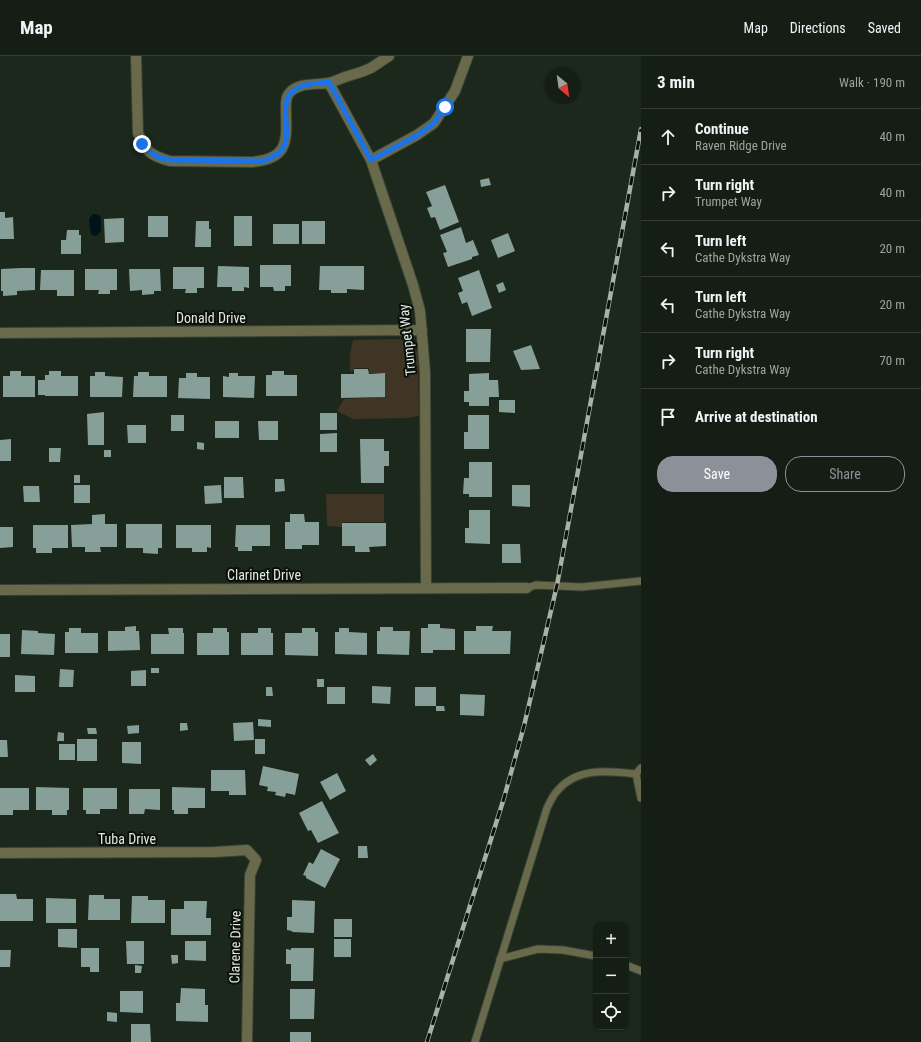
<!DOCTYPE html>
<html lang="en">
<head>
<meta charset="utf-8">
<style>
	body { margin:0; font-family:"Roboto Condensed",sans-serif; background:#1e271e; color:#f1f3f6 }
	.controls { position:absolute; right:12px; bottom:12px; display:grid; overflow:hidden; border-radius:8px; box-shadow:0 1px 3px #0004 }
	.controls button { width:36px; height:36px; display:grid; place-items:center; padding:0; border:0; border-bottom:1px solid #343c34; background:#151e15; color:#f1f3f6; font:20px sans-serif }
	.compass { position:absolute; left:545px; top:12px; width:36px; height:36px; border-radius:50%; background:#151e15; box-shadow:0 1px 3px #0004; rotate:151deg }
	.stop { position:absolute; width:12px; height:12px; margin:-9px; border:3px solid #1a73e8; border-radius:50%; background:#fff }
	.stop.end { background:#1a73e8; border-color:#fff; box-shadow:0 1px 4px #0008 }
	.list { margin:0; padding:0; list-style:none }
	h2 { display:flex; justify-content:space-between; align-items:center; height:52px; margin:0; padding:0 16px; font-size:17px }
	h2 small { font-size:13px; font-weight:400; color:#9da2a0 }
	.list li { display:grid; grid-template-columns:26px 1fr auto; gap:12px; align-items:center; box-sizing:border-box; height:56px; padding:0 16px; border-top:1px solid #343c34 }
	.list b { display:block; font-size:15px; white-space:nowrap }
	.list p { margin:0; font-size:13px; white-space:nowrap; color:#9da2a0 }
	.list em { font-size:13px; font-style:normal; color:#9da2a0 }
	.actions { display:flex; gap:8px; padding:12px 16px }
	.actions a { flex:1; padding:9px 0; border:1px solid #8c9099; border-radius:16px; text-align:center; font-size:14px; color:#8c9099 }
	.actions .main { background:#8c9099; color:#fff }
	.icon { flex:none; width:22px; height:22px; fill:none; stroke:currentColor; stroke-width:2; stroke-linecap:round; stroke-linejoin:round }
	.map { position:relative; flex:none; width:641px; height:986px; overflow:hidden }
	header { display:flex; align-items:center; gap:24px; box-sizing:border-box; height:56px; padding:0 20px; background:#151e15; border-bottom:1px solid #343c34 }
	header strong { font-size:19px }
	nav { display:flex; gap:22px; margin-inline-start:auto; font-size:14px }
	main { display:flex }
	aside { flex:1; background:#151e15 }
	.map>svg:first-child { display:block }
	.green { fill:#403525 }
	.water { fill:#001318 }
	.building { fill:#869f99 }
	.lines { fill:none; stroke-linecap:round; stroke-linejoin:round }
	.lane-casing { stroke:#384338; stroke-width:9 }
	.street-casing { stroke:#384338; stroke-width:12 }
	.lane { stroke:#696a4b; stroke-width:7 }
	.street { stroke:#696a4b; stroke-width:10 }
	.rail-casing { stroke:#a7b1a7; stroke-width:4.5 }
	.rail { stroke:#0a0f0a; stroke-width:3; stroke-dasharray:9; stroke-linecap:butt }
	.route { stroke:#1a73e8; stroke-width:5 }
	.labels { text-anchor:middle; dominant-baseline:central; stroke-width:4; stroke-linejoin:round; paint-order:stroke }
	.street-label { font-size:14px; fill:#e1eae1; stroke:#0a0f0a }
</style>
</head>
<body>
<header>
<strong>Map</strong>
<nav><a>Map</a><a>Directions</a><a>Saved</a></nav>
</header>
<main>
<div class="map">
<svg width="641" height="986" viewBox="0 0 641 986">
	<rect width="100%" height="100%" fill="#1c281c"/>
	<path class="green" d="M398 283C408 285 413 289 418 297L419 360 407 362 353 363 337 355 344 343 385 341V317H369V312H354L353 315H350V297L353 284Z
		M326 438H384V466H342V471L327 470Z"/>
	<path class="water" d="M93 158 99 159 101 162V175L97 180 92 179 90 174 89 163Z"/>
	<path class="building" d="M489 122 491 129 481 131 480 124Z
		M445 129 459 166 440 174 435 161 431 162 427 152 432 150 426 136Z
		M0 156H5V162L13 161 14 183H0Z
		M148 160H168V181H148Z
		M234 160H252V190H234Z
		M124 162V186L105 187 104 163Z
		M196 165H209V173H211V191H195Z
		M302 165H325V188H302Z
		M273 168H299V188H273Z
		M461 171 466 187 473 184 479 199 472 201V203L448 211 443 197 447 196 440 179Z
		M67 174H79V179H81V198H61V184H66Z
		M508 177 515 195 498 202 491 184Z
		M260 209H291V230H285V235H274L273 231H260Z
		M218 210 249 211V232L244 231V235H232V231H217Z
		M320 210H364V234L347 233V237H331V234H319Z
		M173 211H204V232H197V237H185L186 233H173Z
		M21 212H35V234L17 235V239L3 240V235H1V213Z
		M85 213H117V234H110V238H98L99 234H85Z
		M129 213H160L161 235H154V238L142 239V234L130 235Z
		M41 214H74V240H57V234H40Z
		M479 214 492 252 472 260 467 246 462 248 458 237 463 235 458 222Z
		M503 226 506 234 499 237 496 229Z
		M466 273H491L490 306H466Z
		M531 289 540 313 521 314 513 295Z
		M354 313H368L369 318 385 317V341L341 342V318H354Z
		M10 315H21V320H35V341H3V320H10Z
		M49 315H61V320H78V340H45V339H38V324H45V319H49Z
		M272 315H284V319H297V340H266V319H272Z
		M95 316H105V320L123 321 122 341H90V320H95Z
		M138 316H149V320H167V341H133L134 320H138Z
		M186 317H197V321H210V343L178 342 179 322H186Z
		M229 317H238V320H255L254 342 223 341V320L229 321Z
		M489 317V324H498L499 341H489V350H469V346H464V335H469V318Z
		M499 344H515V357L499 356Z
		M104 356V389H88L87 358Z
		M320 357H337V374H320Z
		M171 359H184V375H171Z
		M468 359H489V393H464V376H468Z
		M215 365H239V382H215Z
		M258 365H278V384H259Z
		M127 369H146V387H128Z
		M337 377V396H320V378Z
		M11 383V405H0V384Z
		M360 383H384V395H389V410H384V427H361Z
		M197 386 204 387V394L197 393Z
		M49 392H61L60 406H49Z
		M104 394H111V401H104Z
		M469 406H492V441H469V438H463L464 422H469Z
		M74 419H80V427H74Z
		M224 421H243L244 442H224Z
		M275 423H284L285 435 275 436Z
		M74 429H90V447H74Z
		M221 429 222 447 205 448 204 430Z
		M512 429H530V451L512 450Z
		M23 430H39L40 446H24Z
		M469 454H490V488L465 487V472H469Z
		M105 458V468H117V491H100L101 496H85V491H72L71 469 92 468V459Z
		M290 458H304L305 466H319V489H302V493H285V466H290Z
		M342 467H386V490L369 491 370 496H355V490H342Z
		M126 468H162V492H158V498L143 497V492H126Z
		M33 469H68V492H52V497H36V492H33Z
		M176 469H211V492L207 491V496H192V492H176Z
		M236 469H270V490H252V495H238V491H235Z
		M0 471H13V491L0 492Z
		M502 488H520L521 507H502Z
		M428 568H440V572L455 573V594H433V597H421V572H428Z
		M136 570V575H139L140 594 108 595V575H125V571Z
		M476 570H493L492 575H511L510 598H464V575H476Z
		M380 571H393V575H410L409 599 377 598V575H380Z
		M69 572H81V577H98V597H65V576H69Z
		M168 572H183V577H184V598H151V578H169Z
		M213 572H227V576H229V599H197V577H213Z
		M258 572H271V577H273V599H241V577H258Z
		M302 572H315V576H318V600L285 599V577H302Z
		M339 572H349V576L367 577V599L335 598V576H339Z
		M22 574 38 575V577L55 578 54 599 21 598Z
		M0 578H10V601H0Z
		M151 612H159V617H151Z
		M60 613 74 614 73 631H59Z
		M146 614V630H131V615Z
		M15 619 35 620V636H15Z
		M317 623H324V631H317Z
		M372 630 391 631 390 648 372 647Z
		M266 631H272L273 640H266Z
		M327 631H345V648H327Z
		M415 631H436V650H444L445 655H436V650H415Z
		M460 638 485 639 484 660 460 659Z
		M258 663 271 664V671L258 670Z
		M253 666 254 684 234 685 233 667Z
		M180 667H187L188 674 180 675Z
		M139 669V677L128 678 127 670Z
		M87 672H96L97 678H88Z
		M58 676 64 677V685H57Z
		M77 683H97V705H77Z
		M255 683H265V698H255Z
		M0 684H7L8 701H0Z
		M122 686H141V708L122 707Z
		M59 688H75V704H59Z
		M373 698 377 704 370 710 365 704Z
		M263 710 299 718 295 739 286 737 285 741 275 739 276 736 267 735 268 731 259 729Z
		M211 714H245L246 739H229V735H211Z
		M337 717 346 735 330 744 320 726Z
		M36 731 69 732V754H67V759H52V754H36Z
		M172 731 205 732V752H188V758H174V754H172Z
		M0 732H29V754H13V759H0Z
		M83 732H117V753H100V758H86V754H83Z
		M129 733H160V754L145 753 144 758H129Z
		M322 745 339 777 318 787 311 774 308 775 299 757Z
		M358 790H367L368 802H358Z
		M321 793 340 803 325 832 306 822V820L303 819 309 806 313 808Z
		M0 838H16L17 843H33V865H0Z
		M89 839H104V843H120V864H88Z
		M132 840H148V844H165V867H131Z
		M46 842 76 843V867H46Z
		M292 844 315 845 314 877 292 876V875L287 874V861H292Z
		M184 845H207L206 862H211V879H171V853H184Z
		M334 863H352V881H334Z
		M58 873H77V892L58 891Z
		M334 883H351V901H334Z
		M126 885H144V908H127Z
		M185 885H206V905L185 904Z
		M81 892H99V916H90V911H81Z
		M291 892H314L313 925H291V908H286V893L291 894Z
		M0 894H11L10 911H0Z
		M171 899H178V907L172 908Z
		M135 909 142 910 141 917H135Z
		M181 932 205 933V949H208V966L176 965V947H180Z
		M290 933H315L314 963H290Z
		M120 935H143V957L120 956Z
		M107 956 117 957V966L107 965Z
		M131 968H150L151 986H131Z
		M290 976H311V986H290Z"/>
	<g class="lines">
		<defs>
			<path id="lane" d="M527 532 536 529 582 531 641 525
				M641 712 636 718 641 742
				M500 903 538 893 563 894 596 900
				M626 909 641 915
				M475 986 547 752C550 746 553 739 558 734 578 711 609 715 636 718"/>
			<path id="street" d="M136 0 138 77C145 95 151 100 170 105L252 106C287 103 287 87 286 57 286 52 285 44 288 39 296 26 315 29 328 27 334 26 340 23 345 21 354 18 363 16 371 12 377 8 383 4 389 0
				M329 27 371 104 413 229 420 255 425 316 426 532
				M371 104 417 79 434 67 455 35 468 0
				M0 277 422 274
				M0 534 527 532
				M0 797 215 796 247 794 256 804 250 819 247 986"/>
		</defs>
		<use href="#lane" class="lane-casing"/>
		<use href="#street" class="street-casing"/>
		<use href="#lane" class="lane"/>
		<use href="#street" class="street"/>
		<defs>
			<path id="rail" d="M427 986 504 742 524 670 557 529 641 73"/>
		</defs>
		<use href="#rail" class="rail-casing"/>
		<use href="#rail" class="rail"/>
	</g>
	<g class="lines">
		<path class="route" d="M142 88C150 98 158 102 170 104L264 105C269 102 275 100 280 96 298 78 270 41 302 30 310 27 321 27 329 26L371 104 418 79 434 67 445 51"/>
	</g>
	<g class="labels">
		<g class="street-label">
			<text x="211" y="262">Donald Drive</text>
			<text transform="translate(407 284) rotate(-96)">Trumpet Way</text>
			<text x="264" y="519">Clarinet Drive</text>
			<text x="127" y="783">Tuba Drive</text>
			<text transform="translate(235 891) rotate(-89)">Clarene Drive</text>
		</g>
	</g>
</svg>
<div class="controls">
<button>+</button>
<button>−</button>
<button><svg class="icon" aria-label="locate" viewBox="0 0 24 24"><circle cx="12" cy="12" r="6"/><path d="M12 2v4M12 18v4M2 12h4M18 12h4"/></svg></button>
</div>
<svg class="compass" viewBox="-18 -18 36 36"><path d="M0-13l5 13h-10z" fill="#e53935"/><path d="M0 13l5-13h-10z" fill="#9da2a0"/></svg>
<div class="stop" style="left:445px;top:51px"></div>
<div class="stop end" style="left:142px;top:88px"></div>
</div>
<aside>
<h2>3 min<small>Walk · 190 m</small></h2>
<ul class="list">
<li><svg class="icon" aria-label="ahead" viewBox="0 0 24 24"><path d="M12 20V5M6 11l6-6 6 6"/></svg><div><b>Continue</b><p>Raven Ridge Drive</p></div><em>40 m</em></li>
<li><svg class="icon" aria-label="right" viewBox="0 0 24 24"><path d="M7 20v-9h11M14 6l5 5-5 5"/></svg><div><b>Turn right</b><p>Trumpet Way</p></div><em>40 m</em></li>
<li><svg class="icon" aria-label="left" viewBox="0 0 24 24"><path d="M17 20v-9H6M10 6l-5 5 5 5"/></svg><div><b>Turn left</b><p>Cathe Dykstra Way</p></div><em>20 m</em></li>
<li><svg class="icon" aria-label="left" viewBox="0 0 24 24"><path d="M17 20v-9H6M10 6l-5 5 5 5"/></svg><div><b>Turn left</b><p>Cathe Dykstra Way</p></div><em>20 m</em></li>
<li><svg class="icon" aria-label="right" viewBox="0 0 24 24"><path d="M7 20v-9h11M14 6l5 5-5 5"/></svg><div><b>Turn right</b><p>Cathe Dykstra Way</p></div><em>70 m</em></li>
<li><svg class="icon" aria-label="arrive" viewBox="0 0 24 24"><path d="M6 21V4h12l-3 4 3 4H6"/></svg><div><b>Arrive at destination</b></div></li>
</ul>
<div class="actions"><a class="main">Save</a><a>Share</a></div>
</aside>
</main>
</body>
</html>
